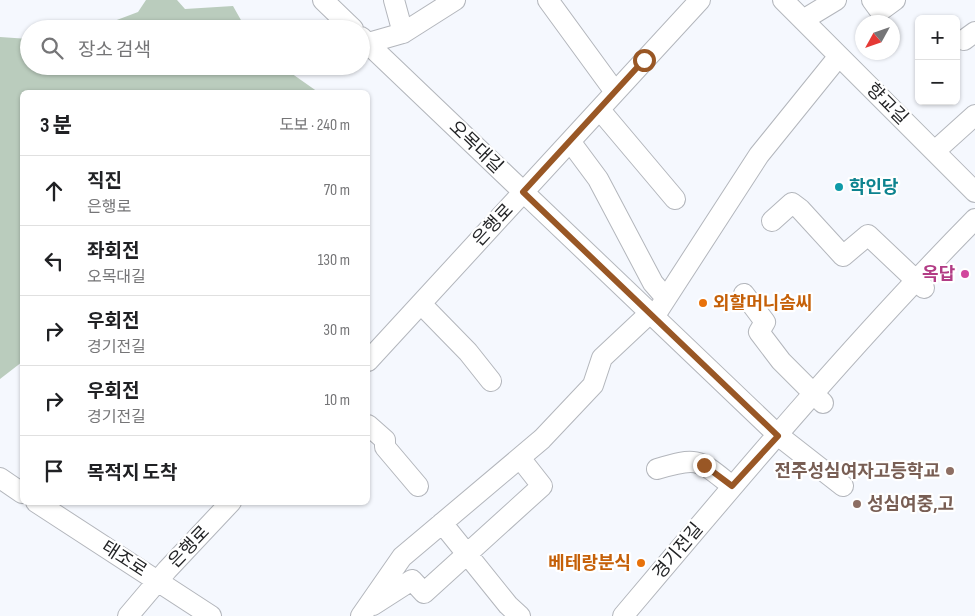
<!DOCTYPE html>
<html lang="ko">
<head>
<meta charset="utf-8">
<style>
	body { margin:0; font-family:"Sofia Sans Condensed","Noto Sans KR",sans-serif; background:#f2f2f2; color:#202124 }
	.controls { position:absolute; right:15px; top:15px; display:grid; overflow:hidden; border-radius:8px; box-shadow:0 1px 4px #0004 }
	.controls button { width:45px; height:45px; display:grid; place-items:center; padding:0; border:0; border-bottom:1px solid #e0e0e0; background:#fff; color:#202124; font:25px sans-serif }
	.compass { position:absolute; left:855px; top:15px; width:45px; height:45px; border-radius:50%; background:#fff; box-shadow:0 1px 4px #0004; rotate:230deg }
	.stop { position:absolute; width:15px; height:15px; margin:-11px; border:4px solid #995725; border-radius:50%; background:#fff }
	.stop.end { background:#995725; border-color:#fff; box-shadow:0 1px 5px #0008 }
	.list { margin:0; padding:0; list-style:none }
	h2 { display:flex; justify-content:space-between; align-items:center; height:65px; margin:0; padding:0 20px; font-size:21px }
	h2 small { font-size:16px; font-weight:400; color:#757577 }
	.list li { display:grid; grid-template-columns:32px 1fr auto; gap:15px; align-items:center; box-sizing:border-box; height:70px; padding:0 20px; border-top:1px solid #e0e0e0 }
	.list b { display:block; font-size:19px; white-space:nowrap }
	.list p { margin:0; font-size:16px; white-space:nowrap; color:#757577 }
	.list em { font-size:16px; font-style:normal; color:#757577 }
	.icon { flex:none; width:28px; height:28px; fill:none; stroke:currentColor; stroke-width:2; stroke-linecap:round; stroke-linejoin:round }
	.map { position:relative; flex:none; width:975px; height:616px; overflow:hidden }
	.search { position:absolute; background:#fff; box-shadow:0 1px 4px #0004; left:20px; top:20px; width:350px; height:55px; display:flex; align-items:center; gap:12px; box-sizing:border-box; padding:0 18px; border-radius:28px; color:#757577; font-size:19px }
	.panel { position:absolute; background:#fff; box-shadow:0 1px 4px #0004; left:20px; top:90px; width:350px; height:415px; border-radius:8px }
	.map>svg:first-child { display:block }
	.green { fill:#baccbd }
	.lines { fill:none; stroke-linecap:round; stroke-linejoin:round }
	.minor-casing { stroke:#b3b6bc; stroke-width:22 }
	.minor { stroke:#fff; stroke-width:20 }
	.route { stroke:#995725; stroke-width:6 }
	.culture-dot { fill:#0f9aa8; stroke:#fff; stroke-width:2 }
	.hotel-dot { fill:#d1479c; stroke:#fff; stroke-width:2 }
	.food-dot { fill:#e8710a; stroke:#fff; stroke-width:2 }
	.education-dot { fill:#8d6e63; stroke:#fff; stroke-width:2 }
	.labels { text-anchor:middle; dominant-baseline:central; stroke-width:4.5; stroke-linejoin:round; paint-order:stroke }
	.street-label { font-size:18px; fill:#232426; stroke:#fff }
	.culture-label { font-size:18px; font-weight:bold; fill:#0d838f; stroke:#fff; text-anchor:start }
	.hotel-label { font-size:18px; font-weight:bold; fill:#b23c85; stroke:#fff; text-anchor:end }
	.food-label { font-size:18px; font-weight:bold; fill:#c56008; stroke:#fff; text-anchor:start }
	.education-label { font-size:18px; font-weight:bold; fill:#785e54; stroke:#fff; text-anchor:end }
</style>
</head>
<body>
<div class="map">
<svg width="975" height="616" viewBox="0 0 975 616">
	<rect width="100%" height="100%" fill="#f5f8fe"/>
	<path class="green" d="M146 0H177L185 9 233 6 246 29H93L138 12Z
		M0 37 29 39V66H281L318 92H22V362L0 379Z"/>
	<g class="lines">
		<defs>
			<path id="minor" d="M323 0 353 29
				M394 0 403 33
				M548 0 610 85
				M783 0 975 192
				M872 0 880 11 895 0
				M803 20 836 0
				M361 37 779 436 843 486
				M964 40 975 32
				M368 43 403 33 455 0
				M605 116 675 199
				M575 148 598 179 653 283 666 298
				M935 151 975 115
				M772 221 792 203 800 209 843 256 868 235 924 288
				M744 294 765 322 759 332 781 361 823 403
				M426 309 468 352 491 381
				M654 317 759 155 839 56
				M368 361 700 0
				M368 425 385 440V447L418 486
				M657 469C699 456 699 460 732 486
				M0 478 22 493
				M36 502 211 616
				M442 523 508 605 520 616
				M373 605 412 580 424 593 542 486 520 458
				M128 616 167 570 231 502
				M361 616 402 557 542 439 593 385 602 358 650 313
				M623 616C737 481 851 345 975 219"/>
		</defs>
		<use href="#minor" class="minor-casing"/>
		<use href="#minor" class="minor"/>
	</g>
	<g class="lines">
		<path class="route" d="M644 60 523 192 778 436 732 486 704 465"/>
	</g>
	<circle class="culture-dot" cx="839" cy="187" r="5"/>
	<circle class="hotel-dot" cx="965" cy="274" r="5"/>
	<g class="food-dot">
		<circle cx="703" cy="303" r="5"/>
		<circle cx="641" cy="563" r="5"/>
	</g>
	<g class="education-dot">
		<circle cx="950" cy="471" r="5"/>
		<circle cx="857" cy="504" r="5"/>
	</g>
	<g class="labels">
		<g class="street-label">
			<text transform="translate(887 104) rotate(45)">향교길</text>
			<text transform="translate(476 147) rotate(44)">오목대길</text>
			<text transform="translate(493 225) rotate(-47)">은행로</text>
			<text transform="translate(189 547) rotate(-46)">은행로</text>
			<text transform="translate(678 551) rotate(-50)">경기전길</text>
			<text transform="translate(124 559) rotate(33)">태조로</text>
		</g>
		<g class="culture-label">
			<text x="849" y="187">학인당</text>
		</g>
		<g class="hotel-label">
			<text x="955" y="274">옥답</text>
		</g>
		<g class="food-label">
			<text x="713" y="303">외할머니솜씨</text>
			<text x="631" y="563" text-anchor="end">베테랑분식</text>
		</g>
		<g class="education-label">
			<text x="940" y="471">전주성심여자고등학교</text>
			<text x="867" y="504" text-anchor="start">성심여중,고</text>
		</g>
	</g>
</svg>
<div class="controls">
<button>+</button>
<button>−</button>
</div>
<svg class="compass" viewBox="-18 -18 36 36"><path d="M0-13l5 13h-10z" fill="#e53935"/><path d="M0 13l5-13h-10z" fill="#757577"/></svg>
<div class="stop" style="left:644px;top:60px"></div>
<div class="stop end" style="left:704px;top:465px"></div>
<div class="search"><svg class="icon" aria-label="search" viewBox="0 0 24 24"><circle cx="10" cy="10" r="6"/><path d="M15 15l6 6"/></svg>장소 검색</div>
<section class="panel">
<h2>3 분<small>도보 · 240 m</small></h2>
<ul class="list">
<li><svg class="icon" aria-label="ahead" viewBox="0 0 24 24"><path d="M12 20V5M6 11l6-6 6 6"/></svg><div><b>직진</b><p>은행로</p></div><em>70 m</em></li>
<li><svg class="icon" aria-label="left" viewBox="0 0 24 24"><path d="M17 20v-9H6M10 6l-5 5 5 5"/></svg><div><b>좌회전</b><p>오목대길</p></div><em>130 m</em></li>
<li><svg class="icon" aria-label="right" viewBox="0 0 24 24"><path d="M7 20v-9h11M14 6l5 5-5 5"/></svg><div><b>우회전</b><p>경기전길</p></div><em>30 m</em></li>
<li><svg class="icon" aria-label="right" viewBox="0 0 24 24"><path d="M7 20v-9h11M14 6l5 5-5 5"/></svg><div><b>우회전</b><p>경기전길</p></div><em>10 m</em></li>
<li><svg class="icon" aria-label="arrive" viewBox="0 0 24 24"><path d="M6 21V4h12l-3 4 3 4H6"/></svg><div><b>목적지 도착</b></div></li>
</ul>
</section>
</div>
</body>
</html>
